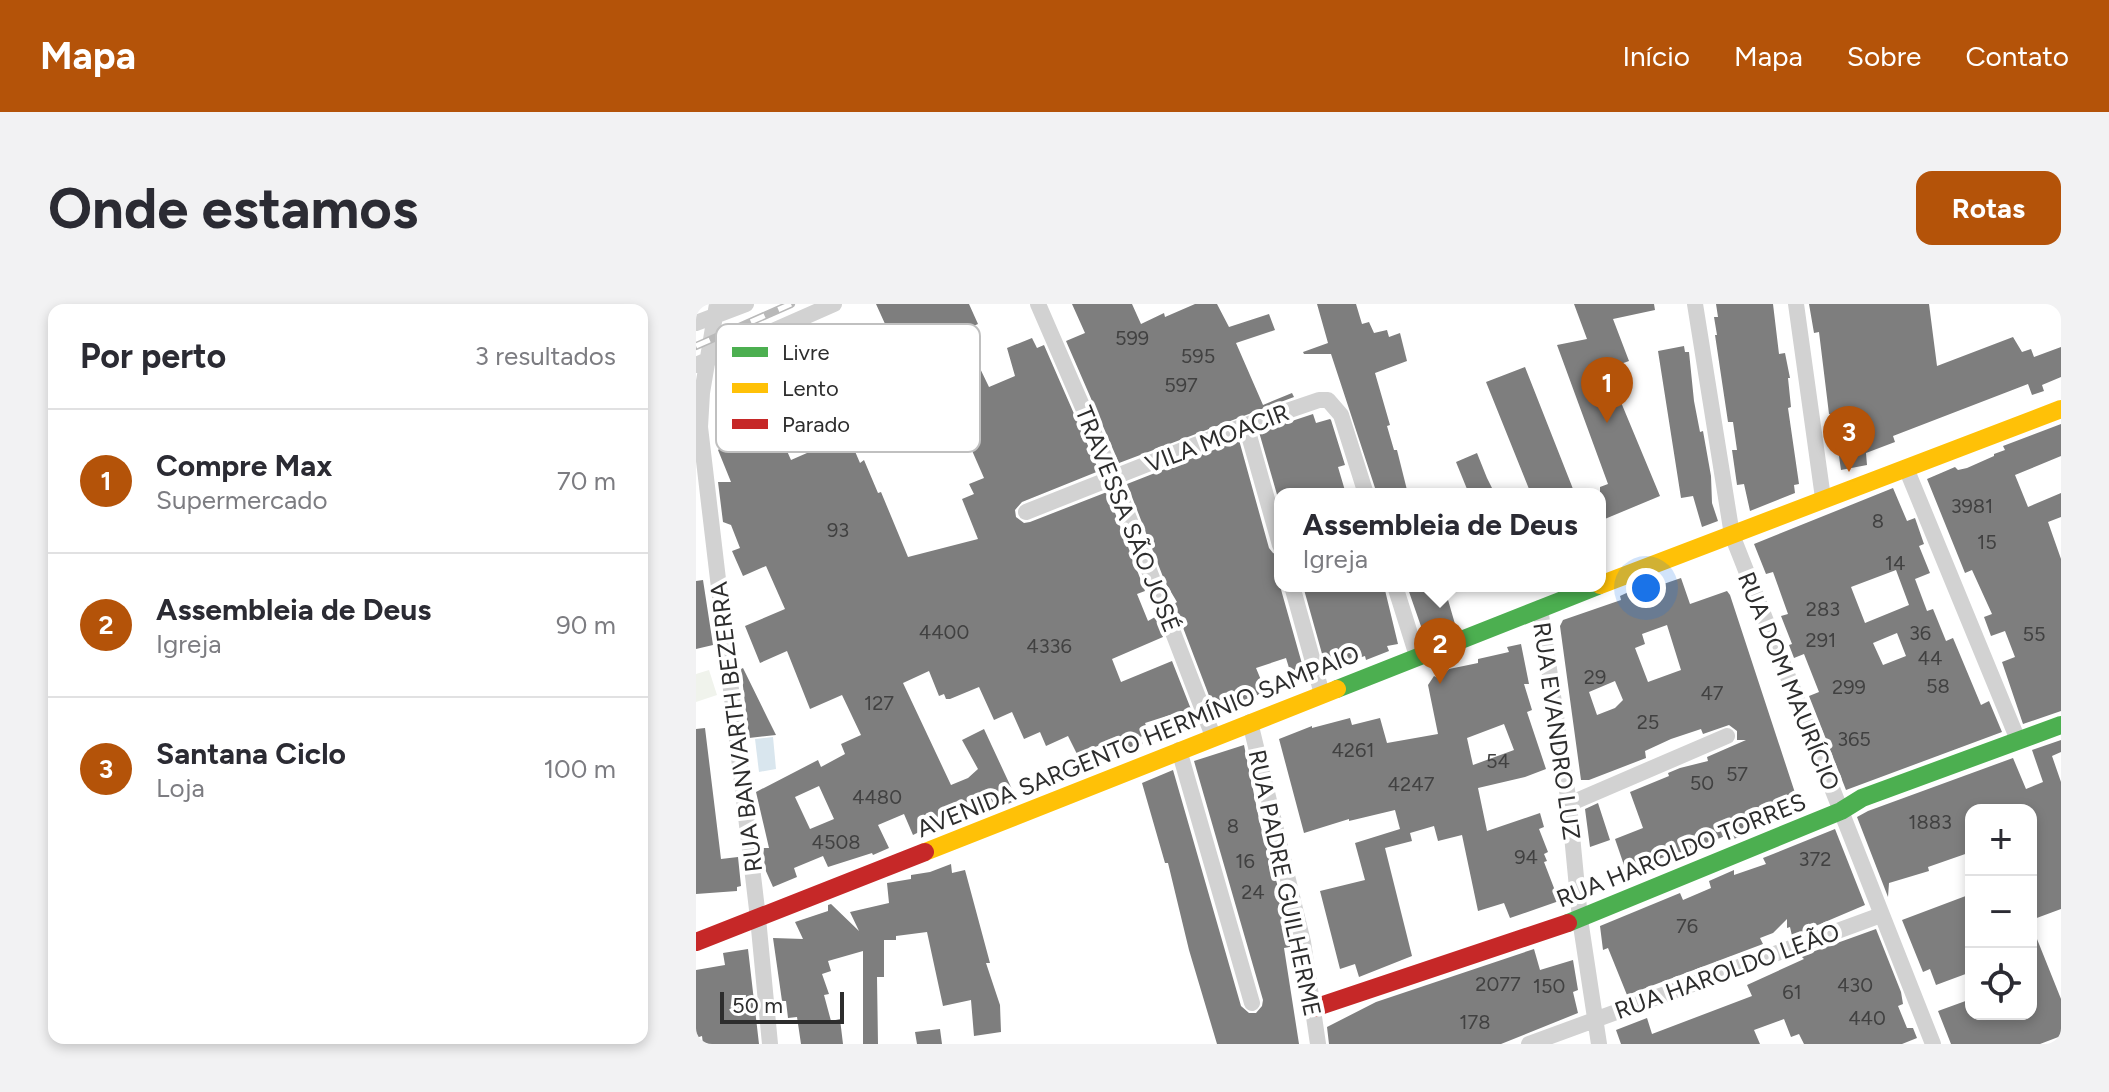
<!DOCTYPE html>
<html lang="pt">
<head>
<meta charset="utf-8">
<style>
	body { margin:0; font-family:Figtree,sans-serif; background:#f2f2f3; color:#2b2b33 }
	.controls { position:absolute; right:24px; bottom:24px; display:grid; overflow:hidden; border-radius:16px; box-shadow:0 4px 12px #0003 }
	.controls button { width:72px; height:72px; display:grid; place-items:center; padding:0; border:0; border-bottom:2px solid #e1e1e2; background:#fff; color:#2b2b33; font:40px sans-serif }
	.scale { position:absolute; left:24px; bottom:20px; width:124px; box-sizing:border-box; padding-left:8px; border:4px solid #2d2d2d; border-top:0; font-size:22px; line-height:28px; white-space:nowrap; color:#2d2d2d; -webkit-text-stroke:6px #fff; paint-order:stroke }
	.you { position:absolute; left:950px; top:284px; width:28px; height:28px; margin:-20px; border:6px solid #fff; border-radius:50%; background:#1a73e8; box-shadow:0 0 0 12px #1a73e833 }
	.badge { display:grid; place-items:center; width:52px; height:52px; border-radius:50%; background:#b45309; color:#fff; font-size:26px; font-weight:700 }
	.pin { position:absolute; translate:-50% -66px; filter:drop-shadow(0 2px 4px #0008) }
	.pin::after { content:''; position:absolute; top:42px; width:28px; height:24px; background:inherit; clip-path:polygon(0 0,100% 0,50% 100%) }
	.popup { position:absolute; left:578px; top:184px; width:332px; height:104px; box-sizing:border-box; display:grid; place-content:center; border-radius:16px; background:#fff; filter:drop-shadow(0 2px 6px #0005); font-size:26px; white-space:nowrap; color:#7c7c81 }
	.popup b { font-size:30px; color:#2b2b33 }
	.popup::after { content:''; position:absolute; left:50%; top:100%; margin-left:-16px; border:16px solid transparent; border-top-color:#fff }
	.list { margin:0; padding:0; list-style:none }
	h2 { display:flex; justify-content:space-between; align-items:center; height:104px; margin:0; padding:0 32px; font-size:34px }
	h2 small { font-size:26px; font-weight:400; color:#7c7c81 }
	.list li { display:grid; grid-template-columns:52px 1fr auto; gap:24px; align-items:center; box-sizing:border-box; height:144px; padding:0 32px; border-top:2px solid #e1e1e2 }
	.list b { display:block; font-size:30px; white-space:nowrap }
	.list p { margin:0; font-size:26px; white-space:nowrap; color:#7c7c81 }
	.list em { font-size:26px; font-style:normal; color:#7c7c81 }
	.icon { flex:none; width:44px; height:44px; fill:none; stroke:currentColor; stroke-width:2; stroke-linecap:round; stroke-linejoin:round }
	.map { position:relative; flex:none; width:1365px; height:740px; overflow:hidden; border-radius:16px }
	header { display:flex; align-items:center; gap:48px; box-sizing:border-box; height:112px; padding:0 40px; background:#b45309; color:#fff }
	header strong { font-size:38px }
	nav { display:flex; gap:44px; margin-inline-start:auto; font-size:28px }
	.intro { display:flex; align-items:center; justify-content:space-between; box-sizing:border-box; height:192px; padding:0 48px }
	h1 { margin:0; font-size:56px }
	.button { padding:20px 36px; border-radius:16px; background:#b45309; color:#fff; font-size:28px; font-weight:700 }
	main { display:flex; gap:48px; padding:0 48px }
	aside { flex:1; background:#fff; border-radius:16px; box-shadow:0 4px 12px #0003 }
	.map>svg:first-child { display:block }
	.green { fill:#f0f3ec }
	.water { fill:#d9e6ee }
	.building { fill:#7e7e7e; fill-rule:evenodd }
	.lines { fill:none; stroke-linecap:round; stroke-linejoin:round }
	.street { stroke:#d2d2d2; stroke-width:16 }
	.fast { stroke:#4caf50; stroke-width:18 }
	.slow { stroke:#ffc107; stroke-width:18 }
	.jam { stroke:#c62828; stroke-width:18 }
	.rail-casing { stroke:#b9b9b9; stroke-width:8 }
	.rail { stroke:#fff; stroke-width:5; stroke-dasharray:15; stroke-linecap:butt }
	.labels { text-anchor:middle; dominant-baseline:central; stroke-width:8; stroke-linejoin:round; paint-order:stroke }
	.number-label { font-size:20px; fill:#414141 }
	.street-label { font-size:24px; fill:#2d2d2d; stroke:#fff }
	.key { fill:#fff; stroke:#c0c0c0; stroke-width:2 }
	.key-label { font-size:22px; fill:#2d2d2d }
</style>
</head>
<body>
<header>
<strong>Mapa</strong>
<nav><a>Início</a><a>Mapa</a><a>Sobre</a><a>Contato</a></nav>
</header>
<div class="intro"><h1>Onde estamos</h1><a class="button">Rotas</a></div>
<main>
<aside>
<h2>Por perto<small>3 resultados</small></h2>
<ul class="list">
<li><span class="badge">1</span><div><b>Compre Max</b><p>Supermercado</p></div><em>70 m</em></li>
<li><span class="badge">2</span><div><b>Assembleia de Deus</b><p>Igreja</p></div><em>90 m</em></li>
<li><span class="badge">3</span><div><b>Santana Ciclo</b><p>Loja</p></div><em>100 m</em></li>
</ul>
</aside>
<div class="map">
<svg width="1365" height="740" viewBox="0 0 1365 740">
	<rect width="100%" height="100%" fill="#fff"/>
	<path class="green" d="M13 366 21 391 0 398V370Z"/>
	<path class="water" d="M77 433 80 465 63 468 59 435Z"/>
	<path class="building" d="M180 0H273L282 20 266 27 293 83 319 72 311 44 336 34 341 44 348 41 403 167 326 198 319 206 320 213 328 219 334 218 411 188 449 287 441 290 452 317 459 313 467 333 416 355 425 378 476 357 502 423 484 429 477 410 449 419 453 429 444 433 447 440 423 450 417 436 381 450 372 432 350 442 344 428 328 435 316 408 298 416 283 383 254 395H250L248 390 243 392 233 367 207 379 255 481 272 474 282 465 266 436 288 425 321 496 305 503 303 498 272 513 269 506 228 522 229 525 217 531 208 510 182 521 193 544 177 551 176 549 132 563 127 552 98 564 101 573 77 583 69 565 67 544H73L60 488 122 456 125 463 149 450 145 440 165 431 146 391 114 405 91 347 64 359 49 322 89 305 70 262 47 272 36 247 44 244 35 221 27 218 22 178H35L22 146 28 141 19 104 20 91 39 87 45 119 54 115 60 130 80 122 95 156 152 131 164 159 168 156 182 189 185 188 212 253 282 235 266 195 278 190 273 180 288 174 274 142 256 103 248 106 223 45 204 53ZM123 482 138 515 114 525 99 493Z
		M376 0H436L445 20 468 9 469 13 499 0H521L533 23 573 10 579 26 540 39 567 101 596 89 598 93 423 159 370 37 389 29Z
		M621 0H660L666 20 673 18 678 29 691 26 693 33 704 29 711 57 679 69 694 121 691 122 698 146H701L712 190H681L635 50H608L607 48 632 39Z
		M878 0H958L959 6 917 15 933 57 919 62 925 77 917 79 964 192 904 217V183L912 180 861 41 891 35Z
		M1020 0H1077L1083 50 1089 49 1094 74H1092L1095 103 1092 104 1103 180 1098 181 1099 189 1054 207 1048 180 1041 181 1036 146H1041L1037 118H1032L1019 31H1021L1018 13H1022Z
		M1113 0H1233L1241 62 1317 33 1326 48 1335 45 1338 53 1365 43V73L1346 81 1348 87 1336 91 1332 80 1197 132 1199 138 1170 149 1171 161 1145 166 1137 110H1133L1123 28 1118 29Z
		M134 38 152 75 133 83 135 88 109 99 106 93 85 103 61 46 76 40 84 59Z
		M988 42 989 48H993L998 97 1004 128 1007 127 1015 172 1016 199 1022 217 1006 223 997 192 985 194 962 47Z
		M829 63 879 190H835L790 78Z
		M617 110 620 119 634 115 635 116 649 161 642 163 650 190H584V201L563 128Z
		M1365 120V152L1319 171 1332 203 1365 189V213L1352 218 1365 255V407L1327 420 1306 358 1319 353 1309 327 1295 332 1288 313 1296 310 1276 266 1269 269 1231 175 1259 163 1262 166 1271 164 1298 152V150L1309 146 1307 142Z
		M543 136 573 244 577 249 584 252V282L610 374 597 377 590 354 560 364 570 388 542 398 545 404 531 409 530 406 520 410 478 300 481 298 469 278 431 180Z
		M781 149 791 174 799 190H773L760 158Z
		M1197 184 1211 217 1219 214 1228 240 1223 242 1234 269 1219 275 1231 307 1237 305 1250 337 1257 334 1285 401 1293 397 1306 428 1150 486 1113 392 1123 388 1108 350 1098 354 1093 341 1096 340 1085 312 1092 310 1077 268 1070 270 1058 240ZM1200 266 1213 301 1169 319 1155 283ZM1201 329 1210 352 1187 361 1177 339Z
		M985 274 994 300 1031 287 1034 291 1103 501 1064 514 1067 524 1053 529 1030 538 1040 527 990 549 982 548 930 567 919 535 947 524 934 488 973 472 972 469 984 464 1012 457 1011 453 1050 436H1041V427L1033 421 1007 430 1005 425 975 435 949 447 950 454 893 476H885L864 322 867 316 925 296 924 292 939 285 948 282 950 286ZM971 321 985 366 952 378 939 344 949 340 946 330ZM919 377 927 396 919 404 901 411 893 388Z
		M7 276 17 341 0 345V277Z
		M607 282H688L702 340 691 342 693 347 670 356 669 352 630 364Z
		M711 282H748L759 320 728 331Z
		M825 340 833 380H828L836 406 831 408 850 465 829 473 782 484 791 527 844 509 848 523 843 525 852 548 848 550 851 557 848 558 863 597 814 614 808 599 782 607 766 531 742 537 738 522 714 529 716 537 689 544 716 652 663 673 659 660 644 665 624 587 669 576 659 539 704 525 699 506 653 517V515L608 529 583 435 616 422V424L654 414 656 421 684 414 691 439 742 430 732 381 738 372 744 375 753 365 782 359V355L813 348 811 343ZM808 420 818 446 777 461 771 434Z
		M47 364 72 415 80 431 53 434 45 365Z
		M9 424 25 555 42 553 45 582 41 583V587L0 590V425Z
		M1365 436V448L1356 452 1365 478V605L1335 616V506H1275V548L1232 563 1233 567 1193 579 1192 593 1161 513 1172 507 1317 454 1330 485 1347 478 1336 446Z
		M548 441 564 520 584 590 582 591 594 643 588 644 603 740H521L493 646 472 559H469L446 479 477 466 545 702 553 709H560L566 702 567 696 498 457Z
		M902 499 914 536 894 543 889 505Z
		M1139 525 1169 601 1096 632 1094 623 1091 624V615L1077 629 1064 634 1067 640 931 691 912 644 907 646 904 622 984 589 987 596 1015 584 1013 577 1038 566V571L1070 560 1067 554Z
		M255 560 256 569 269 566 294 659H290L304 701 305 728 278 732 275 696 247 702 231 628 200 632V636H188V673H181L182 740H167V647L132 657 135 667 126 670 133 690 128 691 135 717 144 715 147 740H105L101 713 92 714 90 697H86L77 634 107 635 99 618 132 607V601L135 600 163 627 154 608 193 599 191 579 215 575V571L234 568Z
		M1275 590V668L1240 681 1234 665 1227 668 1206 616Z
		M1335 620 1365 695V732L1344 740H1255L1242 707 1275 695V710H1335Z
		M1180 625 1205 688 1207 700 1202 702 1211 724H1217L1221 734 1206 740H1108L1103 730 1095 733 1088 715 1058 726 1064 740H925L920 726 951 714 956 730 1056 692 1051 681 1108 655 1105 652Z
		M52 645 63 740H7L6 732 0 734V666L29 661 27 649Z
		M838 645 844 666 877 656 882 686 877 688 882 709 805 740H633L631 723 680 698Z
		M244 725 246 740H221L219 728Z"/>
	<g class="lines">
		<path class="street" d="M21 0 6 89 4 123 62 614 74 740
			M342 0 417 173 517 432
			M999 0 1036 231 1237 740
			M1100 0 1127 194
			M0 19 50 0
			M0 61 138 0
			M550 121 584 241
			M1210 164 1322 436
			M330 208 550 121 623 96H632L645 111 670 190
			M596 282 626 390
			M699 282 721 352
			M844 304 873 500 884 615 903 740
			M554 418 607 638 622 740
			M483 446 556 699
			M873 500 1031 432
			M833 740 1185 611"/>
		<path class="fast" d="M641 385 902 282
			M872 619 1145 507 1166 494 1365 421"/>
		<path class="slow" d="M904 281 1365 105
			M229 548 641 385"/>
		<path class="jam" d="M0 638 229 548
			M618 704 872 619"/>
		<defs>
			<path id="rail" d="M0 42 95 0"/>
		</defs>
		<use href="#rail" class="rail-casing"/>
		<use href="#rail" class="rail"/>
	</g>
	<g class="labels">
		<g class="number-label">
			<text x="436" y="34">599</text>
			<text x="502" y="52">595</text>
			<text x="485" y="81">597</text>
			<text x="1276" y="202">3981</text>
			<text x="1182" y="217">8</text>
			<text x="142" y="226">93</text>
			<text x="1291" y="238">15</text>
			<text x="1199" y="259">14</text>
			<text x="1127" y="305">283</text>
			<text x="248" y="328">4400</text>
			<text x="1224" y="329">36</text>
			<text x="1338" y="330">55</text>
			<text x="1125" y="336">291</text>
			<text x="353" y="342">4336</text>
			<text x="1234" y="354">44</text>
			<text x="899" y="373">29</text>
			<text x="1242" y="382">58</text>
			<text x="1153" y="383">299</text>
			<text x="1016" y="389">47</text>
			<text x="183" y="399">127</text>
			<text x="952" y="418">25</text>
			<text x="1158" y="435">365</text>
			<text x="657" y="446">4261</text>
			<text x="802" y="457">54</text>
			<text x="1041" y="470">57</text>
			<text x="1006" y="479">50</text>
			<text x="715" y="480">4247</text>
			<text x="181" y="493">4480</text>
			<text x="1234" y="518">1883</text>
			<text x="537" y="522">8</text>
			<text x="140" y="538">4508</text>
			<text x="830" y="553">94</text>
			<text x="1119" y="555">372</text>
			<text x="549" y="557">16</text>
			<text x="557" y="588">24</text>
			<text x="991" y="622">76</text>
			<text x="802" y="680">2077</text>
			<text x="1159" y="681">430</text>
			<text x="853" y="682">150</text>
			<text x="1096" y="688">61</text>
			<text x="1171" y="714">440</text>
			<text x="779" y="718">178</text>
		</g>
		<g class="street-label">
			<text transform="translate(521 134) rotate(-21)">VILA MOACIR</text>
			<text transform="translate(432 215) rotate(68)">TRAVESSA SÃO JOSÉ</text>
			<text transform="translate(1093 377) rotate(68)">RUA DOM MAURÍCIO</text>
			<text transform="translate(40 423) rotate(-97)">RUA BANVARTH BEZERRA</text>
			<text transform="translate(861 427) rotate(82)">RUA EVANDRO LUZ</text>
			<text transform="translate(442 437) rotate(-22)">AVENIDA SARGENTO HERMÍNIO SAMPAIO</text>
			<text transform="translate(985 546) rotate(-22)">RUA HAROLDO TORRES</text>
			<text transform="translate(589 579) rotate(78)">RUA PADRE GUILHERME</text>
			<text transform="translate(1031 667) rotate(-20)">RUA HAROLDO LEÃO</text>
		</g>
	</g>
	<rect x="20" y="20" width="264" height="128" rx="12" class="key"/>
	<rect x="36" y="43" width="36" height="10" fill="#4caf50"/>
	<rect x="36" y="79" width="36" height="10" fill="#ffc107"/>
	<rect x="36" y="115" width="36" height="10" fill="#c62828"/>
	<g class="key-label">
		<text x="86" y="56">Livre</text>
		<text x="86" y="92">Lento</text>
		<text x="86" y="128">Parado</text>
	</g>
</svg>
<div class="controls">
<button>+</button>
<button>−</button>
<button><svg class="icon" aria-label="locate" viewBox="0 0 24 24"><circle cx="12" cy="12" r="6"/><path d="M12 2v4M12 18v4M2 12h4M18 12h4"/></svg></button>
</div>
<div class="scale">50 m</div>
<div class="you"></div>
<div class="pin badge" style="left:911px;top:119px">1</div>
<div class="pin badge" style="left:744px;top:380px">2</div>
<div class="popup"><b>Assembleia de Deus</b>Igreja</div>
<div class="pin badge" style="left:1153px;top:168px">3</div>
</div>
</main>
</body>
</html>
